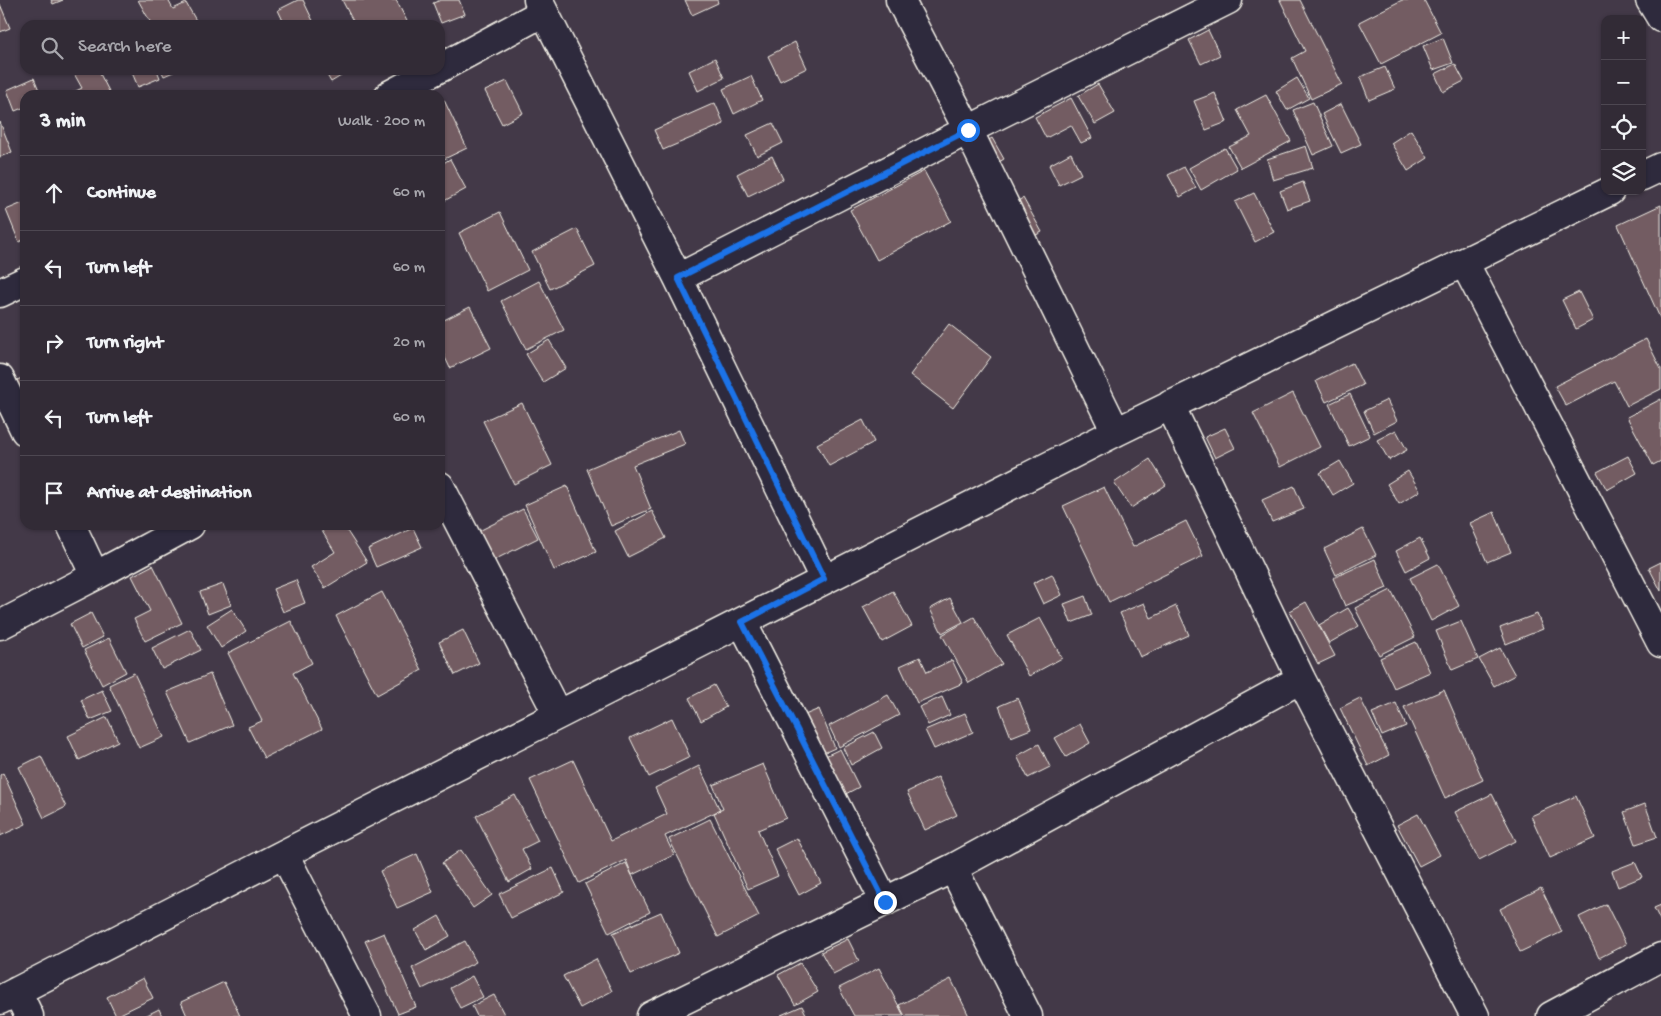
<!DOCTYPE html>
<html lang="en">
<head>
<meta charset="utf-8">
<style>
	body { margin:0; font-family:"Gochi Hand",sans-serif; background:#3a333e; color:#f1f3f6 }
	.controls { position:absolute; right:15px; top:15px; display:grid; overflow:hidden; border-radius:10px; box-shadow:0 1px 4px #0004 }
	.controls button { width:45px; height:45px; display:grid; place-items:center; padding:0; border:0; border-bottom:1px solid #4d4751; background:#322b36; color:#f1f3f6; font:25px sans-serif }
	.stop { position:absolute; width:15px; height:15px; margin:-11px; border:4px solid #1a73e8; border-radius:50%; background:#fff }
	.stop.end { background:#1a73e8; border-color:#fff; box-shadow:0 1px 5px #0008 }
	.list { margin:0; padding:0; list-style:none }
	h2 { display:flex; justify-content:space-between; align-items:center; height:65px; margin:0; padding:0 20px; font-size:21px }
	h2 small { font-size:16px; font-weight:400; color:#a8a7ad }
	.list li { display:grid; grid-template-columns:32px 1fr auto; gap:15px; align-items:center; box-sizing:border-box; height:75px; padding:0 20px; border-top:1px solid #4d4751 }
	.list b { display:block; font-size:19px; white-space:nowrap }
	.list em { font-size:16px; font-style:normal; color:#a8a7ad }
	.icon { flex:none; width:28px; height:28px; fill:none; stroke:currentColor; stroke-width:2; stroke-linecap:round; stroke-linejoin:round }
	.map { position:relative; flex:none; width:1661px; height:1016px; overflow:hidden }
	.search { position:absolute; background:#322b36; box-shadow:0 1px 4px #0004; left:20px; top:20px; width:425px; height:55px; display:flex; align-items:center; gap:12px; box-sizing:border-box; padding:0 18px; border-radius:15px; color:#a8a7ad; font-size:19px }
	.panel { position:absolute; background:#322b36; box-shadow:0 1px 4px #0004; left:20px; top:90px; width:425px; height:440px; border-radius:15px }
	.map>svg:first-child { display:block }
	.building { fill:#735c62; stroke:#f4f1e8 }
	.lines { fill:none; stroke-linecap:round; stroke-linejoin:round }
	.minor-casing { stroke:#f4f1e8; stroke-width:31 }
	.minor { stroke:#2f2a3d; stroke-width:28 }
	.route { stroke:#1a73e8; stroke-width:6 }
</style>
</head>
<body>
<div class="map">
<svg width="1661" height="1016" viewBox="0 0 1661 1016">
	<rect width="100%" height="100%" fill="#433948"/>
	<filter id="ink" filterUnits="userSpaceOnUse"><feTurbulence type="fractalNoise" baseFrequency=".02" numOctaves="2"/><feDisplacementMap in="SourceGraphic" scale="10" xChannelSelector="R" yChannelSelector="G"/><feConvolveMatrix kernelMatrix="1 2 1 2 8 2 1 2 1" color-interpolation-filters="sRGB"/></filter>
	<g filter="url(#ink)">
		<path class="building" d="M51 0H63L53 4Z
			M138 0H168L173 9 186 3 198 24 152 25Z
			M298 0H303L315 25H285L278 10Z
			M342 0H396L409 25H355Z
			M441 0H459L465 14 441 23 433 3Z
			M685 0H717L718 3 692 15Z
			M1280 0H1300L1342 84 1311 99 1292 58 1305 51Z
			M1402 0H1424L1441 33 1381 64 1359 22Z
			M0 4 10 28 0 32Z
			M1208 30 1220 55 1201 64 1189 40Z
			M1443 38 1453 63 1433 70 1423 46Z
			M795 42 807 68 780 81 768 56Z
			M715 58 724 78 698 91 689 71Z
			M1455 64 1464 81 1443 92 1435 74Z
			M1385 67 1395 89 1369 100 1360 77Z
			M72 70H98L111 95H68L82 88Z
			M131 70H157L160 78 138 87Z
			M161 70H178L164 76Z
			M324 70H351L331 82Z
			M751 76 762 100 734 114 723 89Z
			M34 78 41 95H25V107L15 111 7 90Z
			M1297 78 1309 98 1287 110 1276 91Z
			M507 81 523 113 502 124 485 91Z
			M1098 84 1115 113 1095 124 1078 96Z
			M1215 93 1227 122 1206 130 1194 101Z
			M1266 95 1291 141 1241 168 1229 147 1251 136 1237 110Z
			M1071 98 1092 138 1081 143 1071 125 1046 138 1035 117Z
			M444 100 467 148 440 161V102Z
			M1313 102 1333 146 1313 155 1293 110Z
			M715 103 724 124 663 150 654 130Z
			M1341 104 1361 144 1341 153 1322 114Z
			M0 122 12 152 0 157Z
			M773 123 783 143 757 156 747 135Z
			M1411 130 1428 158 1408 171 1391 143Z
			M992 138 1004 159 987 169 975 148Z
			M1306 146 1313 168 1273 180 1267 159Z
			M1225 148 1237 169 1201 190 1189 168Z
			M1071 153 1081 174 1059 185 1049 165Z
			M772 156 783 179 748 196 737 174Z
			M450 159 466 189 444 201 440 193V165Z
			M1184 167 1196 188 1180 197 1168 175Z
			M924 171 951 221 877 260 850 210Z
			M1303 182 1310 201 1287 209 1280 191Z
			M1254 193 1274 232 1255 242 1235 202Z
			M1023 198 1042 232 1024 241 1005 208Z
			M25 202V239L19 242 6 210Z
			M1661 205V318H1660L1618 225Z
			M500 212 528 270 487 291 459 233Z
			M577 229 595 266 550 289 532 252Z
			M539 281 564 330 526 349 501 301Z
			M1579 292 1593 320 1576 329 1562 300Z
			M470 307 491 348 450 368 440 347V322Z
			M949 324 991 357 953 408 910 375Z
			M1646 339 1661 369V389L1627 406 1614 381 1566 406 1555 386Z
			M549 340 566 368 543 382 526 354Z
			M1352 363 1363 385 1326 402 1316 381Z
			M25 377V408L14 381Z
			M1293 393 1320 447 1280 467 1253 413Z
			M1350 394 1370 436 1349 446 1329 404Z
			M1661 399V461L1653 465 1627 417Z
			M1387 400 1397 421 1374 433 1364 411Z
			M522 403 552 465 514 484 483 421Z
			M863 420 874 442 829 466 817 444Z
			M1225 428 1235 448 1215 458 1205 437Z
			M679 430 685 444 633 465 651 509 611 526 587 469Z
			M1396 430 1407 450 1389 460 1377 440Z
			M1628 456 1637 473 1607 490 1597 472Z
			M1150 459 1166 485 1131 508 1114 483Z
			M1340 461 1353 483 1333 495 1320 473Z
			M1408 471 1420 491 1399 504 1387 484Z
			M567 486 596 552 554 570 525 505Z
			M1294 486 1304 509 1272 522 1262 500Z
			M1104 487 1133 547 1186 521 1203 556 1109 602 1063 506Z
			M523 509 538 538 492 561 477 532Z
			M652 511 666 538 628 557 615 531Z
			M1494 512 1511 552 1487 562 1470 523Z
			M325 525H343L367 562 325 588 311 567 335 552 320 528Z
			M413 528 422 547 376 567 368 549Z
			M1363 529 1376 555 1336 575 1324 549Z
			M1420 538 1430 558 1406 571 1396 551Z
			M1375 559 1387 588 1345 606 1333 578Z
			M1661 562V591L1649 568Z
			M1438 564 1459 606 1431 621 1410 578Z
			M153 565 182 623 145 641 134 619 150 611 132 576Z
			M1052 574 1062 595 1043 604 1033 583Z
			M296 580 305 603 283 612 273 589Z
			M223 584 231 605 208 614 200 592Z
			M1391 590 1415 637 1379 655 1355 608Z
			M893 591 912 626 882 642 863 607Z
			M382 592 422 670 377 695 336 616Z
			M1085 596 1092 615 1071 623 1064 604Z
			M950 598 963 622 942 633 930 609Z
			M1306 602 1335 656 1318 664 1290 611Z
			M1144 603 1151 618 1176 606 1189 635 1140 657 1120 613Z
			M1348 608 1359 626 1329 643 1319 625Z
			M232 609 246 631 221 648 207 625Z
			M91 613 103 637 82 648 70 624Z
			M1537 614 1543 629 1506 644 1500 628Z
			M974 617 1002 664 969 683 942 635Z
			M1040 618 1062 658 1029 676 1007 635Z
			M291 621 312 663 293 673 322 729 264 758 248 727 262 721 228 653Z
			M1461 621 1478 659 1452 670 1436 631Z
			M190 629 201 650 162 669 152 648Z
			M463 630 479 663 455 675 439 642Z
			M109 638 126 672 102 685 84 650Z
			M1416 642 1430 672 1394 688 1380 658Z
			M1500 648 1515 675 1494 686 1479 659Z
			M920 657 927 672 952 660 963 683 917 703 900 666Z
			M134 673 164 737 139 748 109 685Z
			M210 674 232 725 190 743 167 692Z
			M714 685 726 707 701 721 689 698Z
			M102 690 112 711 90 720 81 700Z
			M1444 690 1483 780 1445 798 1404 707Z
			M888 695 899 715 839 747 829 726Z
			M942 697 950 715 928 725 919 707Z
			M1018 698 1031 729 1011 737 999 706Z
			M1360 698 1389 755 1368 766 1340 708Z
			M1396 703 1406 726 1382 736 1372 713Z
			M819 709 835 748 817 756 800 717Z
			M965 713 973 732 934 749 925 730Z
			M107 717 118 741 79 760 68 736Z
			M672 718 690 757 649 777 630 738Z
			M1080 724 1090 743 1066 757 1055 738Z
			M874 732 882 748 851 765 843 748Z
			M1039 744 1050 767 1028 778 1017 756Z
			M840 749 859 787 838 798 819 759Z
			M41 756 66 807 44 818 19 767Z
			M573 760 611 841 667 814 655 788 699 766 720 810 665 836 674 855 632 875 626 860 579 883 530 780Z
			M763 764 786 818 758 830 778 876 748 889 714 813 723 809 713 785Z
			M3 773 26 824 0 836V775Z
			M938 777 957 815 925 830 907 792Z
			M1492 794 1516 841 1479 860 1455 812Z
			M515 795 538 841 522 849 532 869 509 882 476 816Z
			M1576 796 1595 838 1550 858 1531 816Z
			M1645 804 1657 837 1636 844 1624 812Z
			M1418 814 1440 855 1419 866 1397 825Z
			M710 819 759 916 718 937 669 839Z
			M797 838 821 883 799 895 775 849Z
			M461 850 492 895 473 908 442 863Z
			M417 854 433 892 397 908 380 871Z
			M1635 862 1642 877 1618 887 1612 871Z
			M626 863 650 912 609 933 585 884Z
			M553 868 564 892 511 918 499 894Z
			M1541 888 1562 932 1520 952 1500 909Z
			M1606 904 1626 944 1599 958 1579 917Z
			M1661 905V922L1654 908Z
			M661 912 679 953 631 974 613 933Z
			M439 916 450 936 426 950 415 930Z
			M384 933 416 1007 398 1014 365 941Z
			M848 939 859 961 833 974 821 952Z
			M465 941 476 962 422 989 412 968Z
			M596 959 612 991 580 1008 563 976Z
			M800 963 818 992 795 1005 778 975Z
			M879 968 904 1016H854L839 988Z
			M472 976 483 997 460 1008 450 988Z
			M143 978 153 998 116 1016 107 997Z
			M951 979 969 1016H905L899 1005Z
			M224 982 240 1016H187L181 1002Z
			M494 995 505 1016H477L472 1006Z
			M802 1006 807 1016H782L781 1015Z
			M159 1009 162 1016H145Z"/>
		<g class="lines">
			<defs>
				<path id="minor" d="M538 0 678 278 824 579
					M900 0 968 130 1116 432
					M1650 0 1661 18
					M440 68 544 12
					M389 95 436 70
					M1642 176 1661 167
					M1464 262 1661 643
					M678 278 968 130 1228 0
					M0 293 25 281
					M0 379 25 431
					M1170 405 1301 679 1475 1016
					M440 486 558 715
					M71 525 95 576 190 525
					M742 622 885 902
					M0 625 95 576
					M284 854 367 1016
					M953 868 1028 1016
					M17 991 29 1016
					M0 1000 284 854 1116 432 1610 191
					M651 1016 953 868 1301 679
					M1551 1016 1661 957"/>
			</defs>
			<use href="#minor" class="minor-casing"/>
			<use href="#minor" class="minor"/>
		</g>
	</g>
	<g class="lines" filter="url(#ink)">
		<path class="route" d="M885 902 742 622 824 579 678 278 968 130"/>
	</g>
</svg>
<div class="controls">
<button>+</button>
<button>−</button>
<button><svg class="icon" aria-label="locate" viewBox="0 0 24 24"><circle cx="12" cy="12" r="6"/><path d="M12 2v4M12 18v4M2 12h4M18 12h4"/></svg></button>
<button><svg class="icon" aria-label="layers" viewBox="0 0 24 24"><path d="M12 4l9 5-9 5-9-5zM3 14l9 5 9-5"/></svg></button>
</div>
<div class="stop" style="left:968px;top:130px"></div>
<div class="stop end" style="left:885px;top:902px"></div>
<div class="search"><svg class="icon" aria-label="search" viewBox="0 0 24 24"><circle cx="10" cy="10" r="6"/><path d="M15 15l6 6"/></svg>Search here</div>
<section class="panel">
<h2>3 min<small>Walk · 200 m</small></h2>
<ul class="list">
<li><svg class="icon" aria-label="ahead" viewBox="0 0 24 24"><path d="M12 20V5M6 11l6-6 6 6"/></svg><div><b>Continue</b></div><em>60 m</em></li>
<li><svg class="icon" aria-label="left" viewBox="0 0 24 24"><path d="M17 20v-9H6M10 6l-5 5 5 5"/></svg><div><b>Turn left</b></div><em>60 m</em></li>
<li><svg class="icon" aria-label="right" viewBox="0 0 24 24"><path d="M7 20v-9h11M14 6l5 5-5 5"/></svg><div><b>Turn right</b></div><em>20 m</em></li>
<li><svg class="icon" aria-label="left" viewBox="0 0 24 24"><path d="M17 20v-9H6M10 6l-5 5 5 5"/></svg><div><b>Turn left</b></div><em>60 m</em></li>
<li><svg class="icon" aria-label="arrive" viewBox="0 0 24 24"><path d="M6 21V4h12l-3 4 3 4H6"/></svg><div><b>Arrive at destination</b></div></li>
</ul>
</section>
</div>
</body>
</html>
